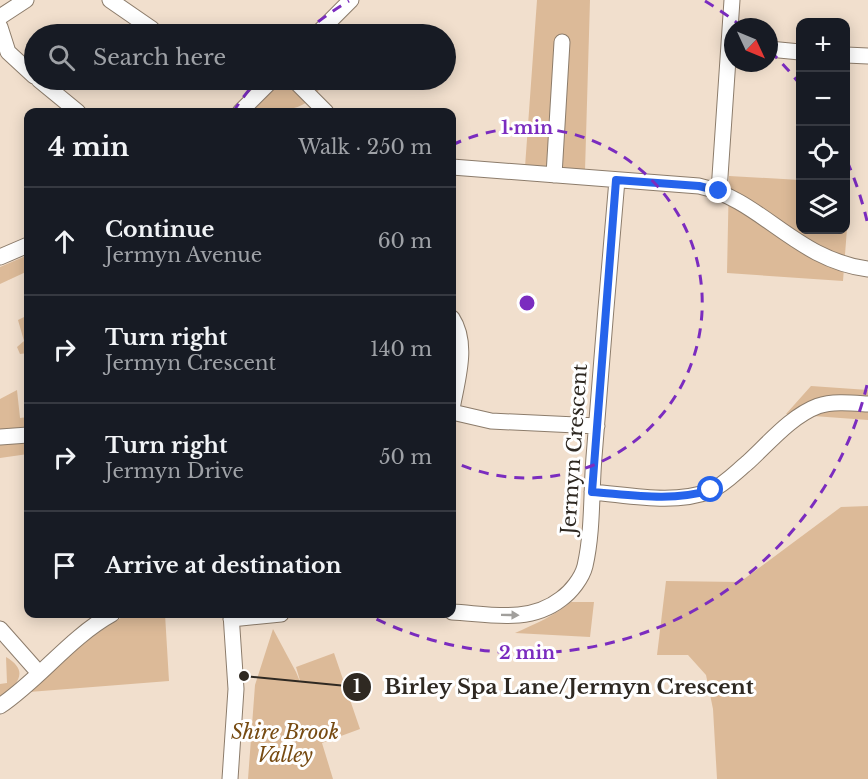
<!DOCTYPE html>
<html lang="en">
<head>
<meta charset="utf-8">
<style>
	body { margin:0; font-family:"Libre Baskerville",serif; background:#242831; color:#f1f3f6 }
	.controls { position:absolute; right:18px; top:18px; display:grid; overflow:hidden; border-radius:12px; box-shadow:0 3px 15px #0003 }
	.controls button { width:54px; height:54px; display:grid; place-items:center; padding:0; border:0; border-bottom:2px solid #363941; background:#171b24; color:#f1f3f6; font:30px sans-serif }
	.compass { position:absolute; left:724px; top:18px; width:54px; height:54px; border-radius:50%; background:#171b24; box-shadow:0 3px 15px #0003; rotate:134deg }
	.stop { position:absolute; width:18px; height:18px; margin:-14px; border:4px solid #2563eb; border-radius:50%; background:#fff }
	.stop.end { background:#2563eb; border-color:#fff; box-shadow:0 2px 6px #0008 }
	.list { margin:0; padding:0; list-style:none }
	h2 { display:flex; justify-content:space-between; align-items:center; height:78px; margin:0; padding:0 24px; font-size:26px }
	h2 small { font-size:20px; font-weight:400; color:#9ea1a6 }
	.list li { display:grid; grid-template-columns:39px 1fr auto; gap:18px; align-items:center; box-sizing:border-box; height:108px; padding:0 24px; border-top:2px solid #363941 }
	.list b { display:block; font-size:22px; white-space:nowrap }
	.list p { margin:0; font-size:20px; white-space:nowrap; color:#9ea1a6 }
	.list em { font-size:20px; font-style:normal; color:#9ea1a6 }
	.icon { flex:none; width:33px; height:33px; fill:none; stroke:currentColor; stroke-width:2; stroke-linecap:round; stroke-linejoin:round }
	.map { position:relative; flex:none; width:868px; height:779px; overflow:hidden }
	.search { position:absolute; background:#171b24; box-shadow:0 3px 15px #0003; left:24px; top:24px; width:432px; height:66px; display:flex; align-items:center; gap:15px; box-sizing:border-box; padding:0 21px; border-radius:33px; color:#9ea1a6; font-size:22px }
	.panel { position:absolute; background:#171b24; box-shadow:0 3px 15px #0003; left:24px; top:108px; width:432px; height:510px; border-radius:12px }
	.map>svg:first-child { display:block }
	.green { fill:#dcba98 }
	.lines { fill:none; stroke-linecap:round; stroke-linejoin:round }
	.minor-casing { stroke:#8c7c6b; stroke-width:17 }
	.minor { stroke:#fff; stroke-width:15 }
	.oneway { fill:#a19f9c }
	.route { stroke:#2563eb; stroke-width:8 }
	.ring { fill:none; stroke:#7b2cbf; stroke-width:3; stroke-dasharray:10 8 }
	.labels { text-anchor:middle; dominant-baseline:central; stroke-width:6; stroke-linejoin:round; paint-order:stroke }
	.street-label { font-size:20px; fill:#2f2922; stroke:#fff }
	.park-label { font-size:20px; font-style:italic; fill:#774b12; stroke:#fff }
	.centre { fill:#7b2cbf; stroke:#fff; stroke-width:3 }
	.ring-label { font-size:18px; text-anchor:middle; font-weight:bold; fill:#7b2cbf; stroke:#fff; stroke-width:6; stroke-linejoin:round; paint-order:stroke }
	.leader { fill:none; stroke:#2f2922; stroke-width:2 }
	.callout-dot { fill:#2f2922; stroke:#fff; stroke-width:2 }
	.mark-label { font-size:18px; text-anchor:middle; font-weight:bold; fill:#fff }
	.callout-label { font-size:21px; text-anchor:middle; font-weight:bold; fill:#2f2922; stroke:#fff; stroke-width:6; stroke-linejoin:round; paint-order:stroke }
</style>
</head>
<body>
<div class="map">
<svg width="868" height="779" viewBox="0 0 868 779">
	<rect width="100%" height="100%" fill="#f1dfcd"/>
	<path class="green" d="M537 0H590L585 171 525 167Z
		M283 80H323C315 109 285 112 258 112L254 109Z
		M729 176 800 180V230H846V185L850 189 843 281 727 273Z
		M28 255V271L0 284V267Z
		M28 315V353L20 354 17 347 24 341 18 320Z
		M811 386 868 390V420L786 414Z
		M17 390 20 418 28 417V454L0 458V399Z
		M868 506V779H717L713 709 706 675 688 655H657L666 581 740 582 841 507Z
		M571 602H594L590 637 515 633C535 624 554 616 571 602Z
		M127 614H165L169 681 29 692C60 662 90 636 127 614Z
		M273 629 296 672 301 684 296 667 334 653 360 729 322 743 333 779H248L255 685Z
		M6 657C30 671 18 685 0 697V684L7 683Z"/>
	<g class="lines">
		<defs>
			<path id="minor" d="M110 0 152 29
				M0 17 26 0
				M0 27 8 52 34 76
				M317 34 351 0
				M769 49 800 52
				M846 55 868 56
				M39 80 78 112
				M294 80 326 112
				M240 112 272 80
				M452 167 699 186C762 200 796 260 868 269
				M554 175 562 42
				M719 191 732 0
				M0 257 28 245
				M452 318C469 344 457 380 452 409
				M452 412 491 421 597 426
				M0 437 28 435
				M592 492C629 495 674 505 710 491 724 485 735 473 747 463 768 444 791 416 818 406 833 401 852 403 868 404
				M452 612C489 614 529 624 561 599 571 592 582 578 585 566 593 531 591 493 594 457 601 365 609 272 617 180
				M231 619 281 614
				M0 629 39 673
				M0 706C40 679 69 638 112 614
				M230 779 236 689 231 614"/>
		</defs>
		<use href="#minor" class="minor-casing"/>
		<use href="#minor" class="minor"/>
	</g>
	<defs><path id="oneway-solid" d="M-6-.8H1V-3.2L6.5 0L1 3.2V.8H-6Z" transform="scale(1.5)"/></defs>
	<use class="oneway" href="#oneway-solid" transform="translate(510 615) rotate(1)"/>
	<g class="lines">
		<path class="route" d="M711 490C671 502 632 495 592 492L616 180 699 186 719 191"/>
	</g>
	<g class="ring">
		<path d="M452 145A175 175 0 1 1 452 461"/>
		<path d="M867 385A350 350 0 0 1 368 615M233 112A350 350 0 0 1 257 80M304 33A350 350 0 0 1 349 1M705 1A350 350 0 0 1 740 25M770 51A350 350 0 0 1 799 83M847 161A350 350 0 0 1 867 221"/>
	</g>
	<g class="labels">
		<g class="street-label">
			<text transform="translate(574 449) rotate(-86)">Jermyn Crescent</text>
		</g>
		<g class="park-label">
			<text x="285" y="732">Shire Brook<tspan x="285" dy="23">Valley</tspan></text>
		</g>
	</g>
	<circle cx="527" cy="303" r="9" class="centre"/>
	<g class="ring-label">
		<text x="527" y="134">1 min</text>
		<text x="527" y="659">2 min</text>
	</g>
	<path class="leader" d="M244 676L357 687"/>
	<g class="callout-dot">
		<circle cx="244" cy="676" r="6"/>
		<circle cx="357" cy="687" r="15"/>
	</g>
	<g class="mark-label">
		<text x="357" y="693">1</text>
	</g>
	<g class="callout-label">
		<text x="569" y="694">Birley Spa Lane/Jermyn Crescent</text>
	</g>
</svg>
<div class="controls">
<button>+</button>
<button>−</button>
<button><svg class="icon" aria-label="locate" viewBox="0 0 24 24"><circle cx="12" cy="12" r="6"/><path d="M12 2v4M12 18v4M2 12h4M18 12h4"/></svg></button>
<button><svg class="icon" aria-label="layers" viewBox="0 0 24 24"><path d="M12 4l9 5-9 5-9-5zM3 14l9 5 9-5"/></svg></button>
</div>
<svg class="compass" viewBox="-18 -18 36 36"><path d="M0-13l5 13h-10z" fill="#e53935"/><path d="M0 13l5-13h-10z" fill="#9ea1a6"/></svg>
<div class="stop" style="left:711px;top:490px"></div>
<div class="stop end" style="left:719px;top:191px"></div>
<div class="search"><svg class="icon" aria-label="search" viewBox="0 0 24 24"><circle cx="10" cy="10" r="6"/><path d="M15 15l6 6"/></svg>Search here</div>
<section class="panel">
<h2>4 min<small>Walk · 250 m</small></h2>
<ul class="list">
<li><svg class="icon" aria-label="ahead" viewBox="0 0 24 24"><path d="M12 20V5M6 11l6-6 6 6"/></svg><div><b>Continue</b><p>Jermyn Avenue</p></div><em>60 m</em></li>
<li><svg class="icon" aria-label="right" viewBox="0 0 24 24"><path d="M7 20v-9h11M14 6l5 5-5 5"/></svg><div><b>Turn right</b><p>Jermyn Crescent</p></div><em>140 m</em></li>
<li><svg class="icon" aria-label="right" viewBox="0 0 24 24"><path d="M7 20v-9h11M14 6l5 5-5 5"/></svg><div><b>Turn right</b><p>Jermyn Drive</p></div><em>50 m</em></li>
<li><svg class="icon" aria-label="arrive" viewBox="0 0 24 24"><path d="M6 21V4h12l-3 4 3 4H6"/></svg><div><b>Arrive at destination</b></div></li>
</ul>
</section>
</div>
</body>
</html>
